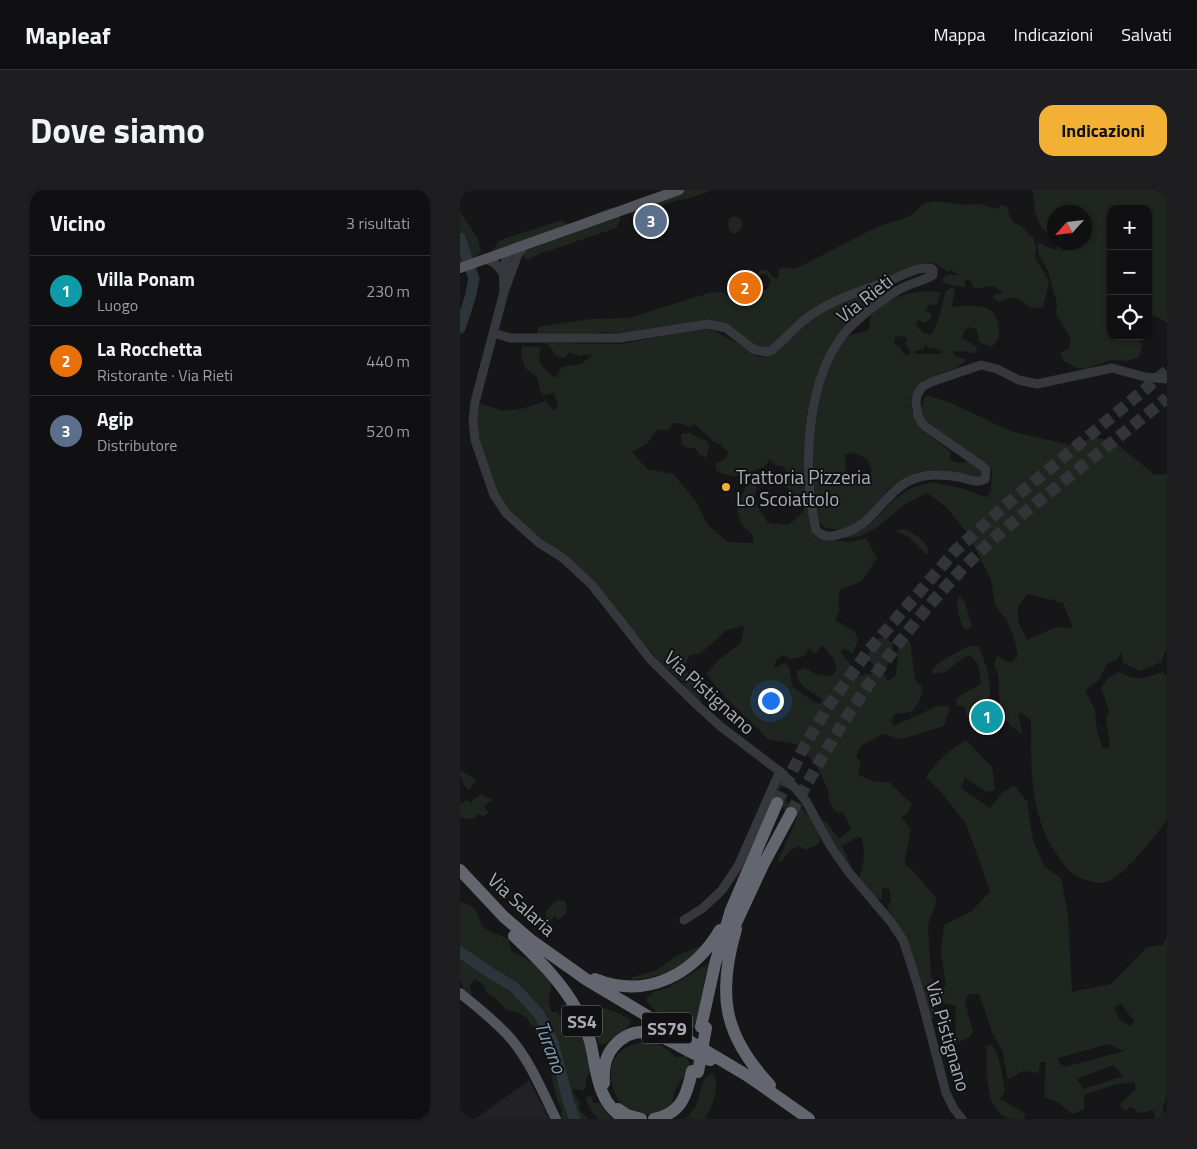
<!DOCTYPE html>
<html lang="it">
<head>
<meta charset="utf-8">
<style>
	body { margin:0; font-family:"Titillium Web",sans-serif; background:#1e1e20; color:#f1f3f6 }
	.controls { position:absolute; right:15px; top:15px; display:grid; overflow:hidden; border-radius:10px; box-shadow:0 1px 4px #0004 }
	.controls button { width:45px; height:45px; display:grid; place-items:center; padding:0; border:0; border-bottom:1px solid #303032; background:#101012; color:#f1f3f6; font:25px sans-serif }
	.compass { position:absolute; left:587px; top:15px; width:45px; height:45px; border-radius:50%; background:#101012; box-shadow:0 1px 4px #0004; rotate:243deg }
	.you { position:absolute; left:310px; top:510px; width:18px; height:18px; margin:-12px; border:4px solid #fff; border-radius:50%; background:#1a73e8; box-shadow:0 0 0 8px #1a73e833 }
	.badge { display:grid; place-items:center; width:32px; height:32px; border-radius:50%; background:#f2b134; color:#fff; font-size:16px; font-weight:700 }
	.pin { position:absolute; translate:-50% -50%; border:2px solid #fff; box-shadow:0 1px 5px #0006 }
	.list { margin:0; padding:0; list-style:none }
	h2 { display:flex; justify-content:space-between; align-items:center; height:65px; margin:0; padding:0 20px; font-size:21px }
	h2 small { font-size:16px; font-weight:400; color:#9c9d9f }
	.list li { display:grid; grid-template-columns:32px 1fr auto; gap:15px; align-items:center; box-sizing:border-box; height:70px; padding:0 20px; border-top:1px solid #303032 }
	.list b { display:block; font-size:19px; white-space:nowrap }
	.list p { margin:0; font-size:16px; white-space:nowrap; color:#9c9d9f }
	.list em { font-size:16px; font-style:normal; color:#9c9d9f }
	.icon { flex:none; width:28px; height:28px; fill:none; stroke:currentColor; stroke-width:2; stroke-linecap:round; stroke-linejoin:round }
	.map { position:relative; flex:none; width:707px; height:929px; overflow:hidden; border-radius:15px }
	header { display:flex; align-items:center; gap:30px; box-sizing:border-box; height:70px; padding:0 25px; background:#101012; border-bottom:1px solid #303032 }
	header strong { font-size:24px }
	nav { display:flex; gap:28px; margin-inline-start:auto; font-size:18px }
	.intro { display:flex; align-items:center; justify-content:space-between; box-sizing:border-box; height:120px; padding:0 30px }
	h1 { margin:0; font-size:35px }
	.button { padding:12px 22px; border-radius:15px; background:#f2b134; color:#111; font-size:18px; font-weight:700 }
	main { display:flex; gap:30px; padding:0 30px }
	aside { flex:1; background:#101012; border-radius:15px; box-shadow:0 1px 4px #0004 }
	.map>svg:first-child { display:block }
	.built { fill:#222225 }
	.green { fill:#1e261f; fill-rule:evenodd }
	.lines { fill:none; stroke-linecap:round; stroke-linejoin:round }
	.river { stroke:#2c353c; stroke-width:11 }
	.highway-tunnel { stroke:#333438; stroke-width:12; stroke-dasharray:12 6; stroke-linecap:butt }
	.minor { stroke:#37383d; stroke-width:9 }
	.major { stroke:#53555c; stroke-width:10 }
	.highway { stroke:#63666e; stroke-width:12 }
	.highway-bridge { stroke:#63666e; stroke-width:12 }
	.poi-dot { fill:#f2b134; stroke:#111113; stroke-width:2 }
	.labels { text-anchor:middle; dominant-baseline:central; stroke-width:4; stroke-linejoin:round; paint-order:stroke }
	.shield { fill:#111113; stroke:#7b7e86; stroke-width:1 }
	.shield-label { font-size:18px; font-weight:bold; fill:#a8adb8 }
	.street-label { font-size:19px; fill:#a8adb8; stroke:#111113 }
	.poi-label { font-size:19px; fill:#a8adb8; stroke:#111113; text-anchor:start }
	.water-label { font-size:20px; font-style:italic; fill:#7f9bb3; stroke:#111113 }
</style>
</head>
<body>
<header>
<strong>Mapleaf</strong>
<nav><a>Mappa</a><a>Indicazioni</a><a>Salvati</a></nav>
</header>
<div class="intro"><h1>Dove siamo</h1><a class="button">Indicazioni</a></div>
<main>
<aside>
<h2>Vicino<small>3 risultati</small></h2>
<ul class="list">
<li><span class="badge" style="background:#0f9aa8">1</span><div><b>Villa Ponam</b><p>Luogo</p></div><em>230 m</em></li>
<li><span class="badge" style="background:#e8710a">2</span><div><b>La Rocchetta</b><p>Ristorante · Via Rieti</p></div><em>440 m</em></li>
<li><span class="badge" style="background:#5c6f8a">3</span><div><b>Agip</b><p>Distributore</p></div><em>520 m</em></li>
</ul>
</aside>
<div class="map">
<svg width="707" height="929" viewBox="0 0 707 929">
	<rect width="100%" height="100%" fill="#161618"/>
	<path class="built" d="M69 890 89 929H15L64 894Z"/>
	<path class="green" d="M203 0H253L227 9 218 10 180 23 174 28 169 22 171 11Z
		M572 0H707V133L697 127 688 126V19H651V146H676L682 155 679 167 667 171 651 170 625 179 617 178 604 171 600 163 609 158 611 149 596 124 597 114 588 81 579 65 577 52 590 58 597 60C594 50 584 42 579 32 572 19 576 12 572 0ZM594 22H624V52H594Z
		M475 11 506 15 521 14 535 19 542 15 547 17 550 28 554 33 561 36 574 49 576 57 575 67 589 92 583 117 572 118C559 109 554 104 539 112L533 108 535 104 543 103C537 96 528 94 519 99L513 97 511 91 507 90 505 91V97L495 96 483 92 482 90 486 85H499L491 80 488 82 473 72 466 73 378 105 354 121 311 157 304 160 250 132 237 131 173 144 141 142 131 145 87 146 77 144 78 137 84 136 131 129 168 128 249 103 261 102 272 107H282L307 99 311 91 306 84 299 85V81L307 79 314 88H318L319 79 322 77 335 79 419 36 448 27 454 23 463 14Z
		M160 17V30L156 38 88 61 83 62 67 70 58 62 30 64 40 50 102 30 109 35 149 18Z
		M0 22 18 49 21 62 13 69 0 74Z
		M275 26 282 30V37L276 44 270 42 268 35 269 28Z
		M492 97 495 100 492 114 494 117C504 116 518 115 527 118 537 122 540 137 539 147 538 151 534 154 532 157L519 152 517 140 511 137 505 140 502 148 517 157 516 163C507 163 502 159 493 162L495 166 505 169 506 171C494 182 478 182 464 190 456 195 451 203 451 212 451 237 473 247 490 261V269C496 274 501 274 508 271L515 274 521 282 520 287 512 289 472 280 459 282 428 299 407 328 381 340 366 338 357 331C352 276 347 217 375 166 378 161 381 153 385 149 392 142 401 144 409 140L411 124C434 106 451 99 481 102L477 114 469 115 465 120 472 124 469 130 464 133 458 130 456 134C460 141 464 145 472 144L478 130 486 101ZM445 146 448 150 445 152 446 157 451 162 450 165H444L440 157 434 154 435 147ZM465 154 469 158 481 160 482 164H456L454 161 464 159ZM391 262 407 269 412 281 404 289 390 290 386 286 385 265Z
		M413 101 425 102 379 144 372 152 365 167 350 210 349 222 350 300 344 313 341 312 331 300 322 295 315 288 318 284 328 286 324 277 316 275 309 269 306 276C287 282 274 292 256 280V273L265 269 269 263 260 254 254 252 234 234 231 237 220 233H214L208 241 197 239 188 253 172 262 187 279 213 284 236 311 247 334 268 352 293 353V345L281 334 277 318 287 294 297 295 294 311 308 333 329 335 343 322 349 306 353 330 351 340 355 347 389 352 406 348 417 368 402 391 380 400 378 412 380 420 375 430 394 441 398 449 393 464 384 458 380 462 389 472 395 486 416 483 412 473 407 468 412 451 423 447 433 453 432 463 424 484 428 491 436 485 439 453 450 451 455 490 463 498 460 511 451 522 434 524 431 532 434 536 477 516 490 517 484 536 442 549 422 544 401 556 396 566 401 573 398 585 416 592H429L452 614 447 624 441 627 451 639 445 668 446 675C458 684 466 698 477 709L468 735 471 786 477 800 486 796 481 763 484 735 512 721 530 701 506 634 486 608 466 587C477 571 489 560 506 550L532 577 535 600 527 602 505 588 501 598 530 618 542 603 554 595 567 611 573 650 584 676 601 688 608 725 612 802 651 794 687 757 703 755 707 746V905L703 917 705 929H696L693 920 680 923 671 917 665 921 659 915 676 899 674 892 653 895 624 905V919L612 924 599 913 584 907 586 872H580L579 883 563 881 550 889 547 887 543 862 532 842 519 804H510L505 811 513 842 510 847 494 854C497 841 494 829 496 816L486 813 474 815V828L470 829 464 799 447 749 427 718 431 709 429 699 422 698V710L417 709 399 688C404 674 406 661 401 647H397L382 656 392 677 385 674 362 632 366 631 379 649 391 639 383 622 377 623 369 611 368 600 360 582 349 566 339 555 308 549 266 508 246 484 261 468 281 453 284 436 267 440 240 464 230 465 224 476 240 506 241 514 227 500 223 492 199 471 167 434 135 392 105 365 81 349 49 321 37 304 19 250 17 232 20 213 42 221 65 218 86 211 93 221 98 217 94 203 84 205 80 201 77 187 65 178 61 165 62 156 81 157 79 171 87 182 95 188 102 177 121 174 134 164 118 166 109 162 105 168 95 165 87 153 161 154 229 141 251 139 277 153 297 166 303 167 310 165C341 138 371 110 413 101ZM363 455 373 468 377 480 371 486 359 485 343 478 337 481C336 496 352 502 362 509V513L357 514 332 496 330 479 325 473 315 478 314 475 317 469 323 465 331 469 344 466 349 458 355 464ZM661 814 674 831 670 836 660 830 654 818ZM648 854 664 861 605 877 599 873 598 868ZM653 875 663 886 623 899 617 889Z
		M466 205 491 213 550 241 610 255 635 247 654 252 695 285 707 284V458L701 472 680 481 663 473 661 461 658 469 648 473 638 491 625 500 635 520 637 540 642 558 648 559 650 553 646 530 649 521 641 498 647 489 659 482C677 492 684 488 703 482L707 487V628L706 632C692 649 672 676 654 688 645 695 636 693 626 690 608 683 609 681 598 666 569 626 571 577 571 530L562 523 558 525 561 535V544L544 529 540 518 538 484 534 475 537 466 551 473 558 466 553 444 546 429 535 415 531 390 509 345 485 316 467 303C460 307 452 310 445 314 425 329 411 349 384 348L412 332 435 309 451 298 473 292 500 298 526 307 531 302 532 279C514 267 473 245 463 227 459 219 463 212 466 205ZM568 404 603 413 613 438 596 437 567 450 558 431V416Z
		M231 243 238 248 247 251 249 256 246 268 239 264 235 258 231 259 222 255 221 244Z
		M443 339C455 343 468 351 469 364H466L449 347 437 342 438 340Z
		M499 406 505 412 512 437 505 440C499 430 495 417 499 406Z
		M509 456H518C525 468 533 495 529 509H523L511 517V531L507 527 504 516H498L495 510 501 505 521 494C520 483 520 472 509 465L503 468 485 482 473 484 472 479 483 470Z
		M0 580 16 590 9 600C3 595 0 588 0 580Z
		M321 589 326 595 318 600 316 605 337 619 340 617C351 625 355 638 361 650L357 655 345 660 339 656 331 660 320 673 318 671 337 628 335 624 326 623 322 616 307 608Z
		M22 604 27 608H31L32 610 24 616 29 623 24 626 17 624 14 629 0 628V614L7 610 11 613 15 608Z
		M97 710 105 711 107 720 105 724 98 730 95 725 89 734 81 736 75 733 73 725 78 723 83 728 86 727V721Z
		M0 712C21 714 15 731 26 739 32 743 41 746 48 749L52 762C67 767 87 781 92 797 88 806 87 812 92 822H97L101 827 102 834H111L114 830H117L128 857 126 867 131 872 132 878 126 888V896L124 901 115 899 112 901 120 913 119 919 128 929H101L102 919 97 910 86 863 72 836 67 828 61 824 47 820 35 808 27 804 25 797 15 789 10 795 12 808H6L0 787Z
		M240 756H243L236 766 208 782 189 788 170 790 173 787 197 780 216 766Z
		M248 774 235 838 227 836V828L224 825 223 838 216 837C209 824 193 825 186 809L193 802 207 798Z
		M139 818C151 818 159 824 170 829V835L145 854H139L133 834 137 819Z
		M182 852C198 852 204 856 216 867L226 866 230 875C227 885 219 891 215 901 213 905 214 909 212 912 208 919 200 923 193 924 186 925 180 927 174 924 156 916 145 888 154 870 159 859 171 855 182 852Z
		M532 855C542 869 541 885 545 902L540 909 566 924 563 929C558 929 551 929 547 928 521 915 529 879 526 856Z
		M252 883C263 894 251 918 245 929H225C229 925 233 921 236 916 241 906 240 886 252 883Z
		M128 905 132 908 133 913H140L148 925 153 929H139C132 923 129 918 126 910Z"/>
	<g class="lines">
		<path class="river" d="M0 48 14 89 10 108 0 138
			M0 762 29 782 53 796 79 824 93 852 109 914 115 929"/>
		<path class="highway-tunnel" d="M317 613 344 557 367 518 409 460 495 361 547 314 707 181
			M331 623C381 530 434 449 508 373 537 344 569 319 600 294 636 265 671 237 707 208"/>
		<path class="minor" d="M66 54 58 64 44 102 15 212 13 230 15 250 34 305 46 323 79 353 103 368 132 395 191 470 237 515 260 536 323 584 346 611 371 657 387 680 431 732 443 750 451 774 460 803 486 903 494 919 502 929
			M24 69C34 71 37 75 43 83
			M44 99C43 85 43 73 50 60
			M34 143 50 148H160L248 134 266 138 293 159 306 162 312 160C323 151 333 140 343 131 369 110 401 101 431 90 444 85 456 77 471 78L473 80V85C461 92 447 94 435 102 418 113 392 132 380 149 345 199 343 282 356 340 363 347 369 347 377 345 414 337 419 308 447 292 464 283 481 284 499 287 509 289 516 294 525 289L526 280 522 276 466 237 462 233 458 226 456 212 457 205 462 197 471 192 521 175 537 179 559 190 577 194 652 178 685 187 707 189
			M224 730 243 718 262 700 278 676 320 581"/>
		<path class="major" d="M0 78 219 0
			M0 803C18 818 37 832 52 850 71 873 83 903 96 929"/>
		<path class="highway" d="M0 680 44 727 72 751 127 790 288 886 349 929
			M276 739C257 804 263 845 310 895
			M54 746C78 769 102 792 118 822 123 831 127 841 130 851 137 879 136 912 165 929
			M270 746 303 675 331 623
			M135 789C187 810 234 784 260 740
			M241 837 255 774 271 720 317 613
			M144 893C143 880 145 866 154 856 186 821 218 862 250 870
			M158 919 167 925 181 929
			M194 929C221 924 227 905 232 881"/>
		<path class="highway-bridge" d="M238 882 246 838"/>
	</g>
	<circle class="poi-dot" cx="266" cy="297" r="5"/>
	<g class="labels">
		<g class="shield">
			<rect x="102" y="815.5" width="40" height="31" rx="4"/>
			<rect x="182" y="822.5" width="50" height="31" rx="4"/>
		</g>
		<g class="shield-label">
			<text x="122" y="831">SS4</text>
			<text x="207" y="838">SS79</text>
		</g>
		<g class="street-label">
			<text transform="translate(404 108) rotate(-38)">Via Rieti</text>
			<text transform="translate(250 502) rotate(42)">Via Pistignano</text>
			<text transform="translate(62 714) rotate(42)">Via Salaria</text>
			<text transform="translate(489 846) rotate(74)">Via Pistignano</text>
		</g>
		<g class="poi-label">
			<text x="276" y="286">Trattoria Pizzeria<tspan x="276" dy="22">Lo Scoiattolo</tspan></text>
		</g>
		<g class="water-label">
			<text transform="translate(91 857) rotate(69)">Turano</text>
		</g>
	</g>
</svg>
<div class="controls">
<button>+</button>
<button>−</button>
<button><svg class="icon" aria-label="locate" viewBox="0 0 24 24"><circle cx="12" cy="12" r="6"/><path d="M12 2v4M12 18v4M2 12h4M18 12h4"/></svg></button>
</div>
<svg class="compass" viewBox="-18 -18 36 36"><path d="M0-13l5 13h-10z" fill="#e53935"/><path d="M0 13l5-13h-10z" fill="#9c9d9f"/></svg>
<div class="you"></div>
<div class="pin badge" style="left:527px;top:527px;background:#0f9aa8">1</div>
<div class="pin badge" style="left:285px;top:98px;background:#e8710a">2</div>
<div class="pin badge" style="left:191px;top:31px;background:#5c6f8a">3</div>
</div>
</main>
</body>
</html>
